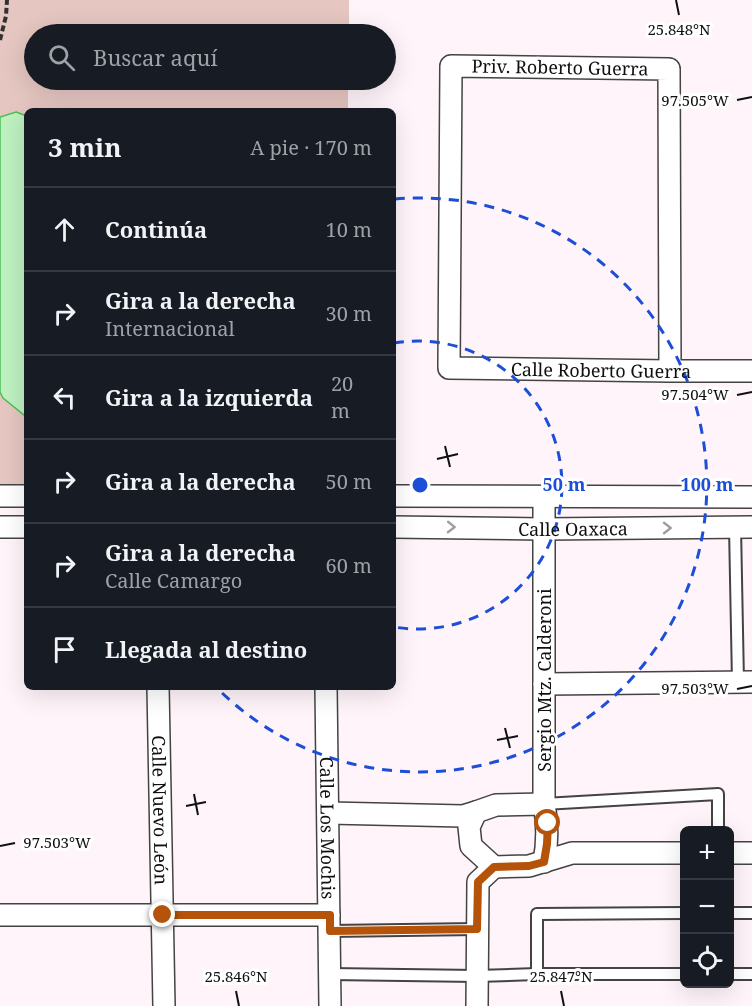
<!DOCTYPE html>
<html lang="es">
<head>
<meta charset="utf-8">
<style>
	body { margin:0; font-family:"Noto Serif",serif; background:#20242c; color:#f1f3f6 }
	.controls { position:absolute; right:18px; bottom:18px; display:grid; overflow:hidden; border-radius:9px; box-shadow:0 6px 24px #0002 }
	.controls button { width:54px; height:54px; display:grid; place-items:center; padding:0; border:0; border-bottom:2px solid #363941; background:#171b24; color:#f1f3f6; font:30px sans-serif }
	.stop { position:absolute; width:18px; height:18px; margin:-14px; border:4px solid #b45309; border-radius:50%; background:#fff }
	.stop.end { background:#b45309; border-color:#fff; box-shadow:0 2px 6px #0008 }
	.list { margin:0; padding:0; list-style:none }
	h2 { display:flex; justify-content:space-between; align-items:center; height:78px; margin:0; padding:0 24px; font-size:26px }
	h2 small { font-size:20px; font-weight:400; color:#9ea1a6 }
	.list li { display:grid; grid-template-columns:39px 1fr auto; gap:18px; align-items:center; box-sizing:border-box; height:84px; padding:0 24px; border-top:2px solid #363941 }
	.list b { display:block; font-size:22px; white-space:nowrap }
	.list p { margin:0; font-size:20px; white-space:nowrap; color:#9ea1a6 }
	.list em { font-size:20px; font-style:normal; color:#9ea1a6 }
	.icon { flex:none; width:33px; height:33px; fill:none; stroke:currentColor; stroke-width:2; stroke-linecap:round; stroke-linejoin:round }
	.map { position:relative; flex:none; width:752px; height:1006px; overflow:hidden }
	.search { position:absolute; background:#171b24; box-shadow:0 6px 24px #0002; left:24px; top:24px; width:372px; height:66px; display:flex; align-items:center; gap:15px; box-sizing:border-box; padding:0 21px; border-radius:33px; color:#9ea1a6; font-size:22px }
	.panel { position:absolute; background:#171b24; box-shadow:0 6px 24px #0002; left:24px; top:108px; width:372px; height:582px; border-radius:9px }
	.map>svg:first-child { display:block }
	.green { fill:#e5c6c1 }
	.water { fill:#bef0c0; stroke:#4ebe54; stroke-width:1.5 }
	.lines { fill:none; stroke-linecap:round; stroke-linejoin:round }
	.lane-casing { stroke:#434343; stroke-width:14 }
	.street-casing { stroke:#434343; stroke-width:24 }
	.path { stroke:#323232; stroke-width:4; stroke-dasharray:6 3; stroke-linecap:butt }
	.lane { stroke:#fff; stroke-width:10 }
	.street { stroke:#fff; stroke-width:21 }
	.oneway { stroke:#9f9f9f }
	.route { stroke:#b45309; stroke-width:8 }
	.ticks { fill:none; stroke:#101010; stroke-width:2 }
	.ring { fill:none; stroke:#1d4ed8; stroke-width:3; stroke-dasharray:10 8 }
	.labels { text-anchor:middle; dominant-baseline:central; stroke-width:6; stroke-linejoin:round; paint-order:stroke }
	.street-label { font-size:18px; fill:#101010; stroke:#fff }
	.ticks-label { font-size:15px; text-anchor:middle; fill:#101010; stroke:#fff; stroke-width:6; stroke-linejoin:round; paint-order:stroke }
	.centre { fill:#1d4ed8; stroke:#fff; stroke-width:3 }
	.ring-label { font-size:18px; text-anchor:middle; font-weight:bold; fill:#1d4ed8; stroke:#fff; stroke-width:6; stroke-linejoin:round; paint-order:stroke }
</style>
</head>
<body>
<div class="map">
<svg width="752" height="1006" viewBox="0 0 752 1006">
	<rect width="100%" height="100%" fill="#fef4f9"/>
	<path class="green" d="M0 0H349V34H34V80H348V111H27V485L0 484Z"/>
	<path class="water" d="M16 112 27 116V416L24 415 3 398 0 392V117Z"/>
	<g class="lines">
		<defs>
			<path id="lane" d="M735 527 738 682
				M544 804 718 794V830
				M730 913H752
				M330 931 477 929
				M330 974 477 976 537 974H684
				M537 974V914L684 913
				M730 974H752"/>
			<g id="street">
				<path id="s1" d="M670 371 669 69 451 66 449 368 670 371H752"/>
				<path d="M0 496H27"/>
				<path d="M393 496 752 497"/>
				<path d="M544 497V804C548 825 548 841 544 862"/>
				<path d="M0 527H27"/>
				<path id="s2" d="M393 527 543 529 752 527"/>
				<path d="M544 684 752 682"/>
				<path id="s3" d="M158 687 164 1006"/>
				<path id="s4" d="M326 687 330 1006"/>
				<path d="M329 813 463 816 476 812"/>
				<path d="M730 853H752"/>
				<path d="M494 867 529 866 572 853H684"/>
				<path d="M494 867 471 846 469 827 476 812 496 805 544 804"/>
				<path d="M0 915H329"/>
				<path d="M477 1006 478 882 494 867"/>
			</g>
		</defs>
		<use href="#lane" class="lane-casing"/>
		<use href="#street" class="street-casing"/>
		<path class="path" d="M0 40 6 16 7 0"/>
		<use href="#lane" class="lane"/>
		<use href="#street" class="street"/>
	</g>
	<defs><path id="oneway-chevron" d="M-2-3.5L2.5 0L-2 3.5" fill="none" stroke-width="1.6" stroke-linecap="round" stroke-linejoin="round" transform="scale(1.5)"/></defs>
	<g class="oneway">
		<use href="#oneway-chevron" transform="translate(451 527) rotate(1)"/>
		<use href="#oneway-chevron" transform="translate(667 528)"/>
	</g>
	<g class="lines">
		<path class="route" d="M163 915H330V931L477 929 478 882 494 867 529 866 544 862 547 844 548 823"/>
	</g>
	<path class="ticks" d="M676 0 679 15M737 100 752 97M737 395 752 392M445 446 450 467M437 459 458 454M737 689 752 686M505 728 510 748M497 740 518 736M194 794 198 815M186 806 206 802M0 846 15 843M236 991 239 1006M561 991 564 1006"/>
	<g class="ring">
		<path d="M394 343A144 144 0 1 1 394 627"/>
		<path d="M395 199A287 287 0 1 1 217 688"/>
	</g>
	<g class="labels">
		<g class="street-label">
			<text transform="translate(560 67) rotate(1)">Priv. Roberto Guerra</text>
			<text stroke="none"><textPath href="#s1" startOffset="974">Calle Roberto Guerra</textPath></text>
			<text stroke="none"><textPath href="#s2" startOffset="180">Calle Oaxaca</textPath></text>
			<text transform="translate(544 680) rotate(-90)">Sergio Mtz. Calderoni</text>
			<text stroke="none"><textPath href="#s3" startOffset="123">Calle Nuevo León</textPath></text>
			<text stroke="none"><textPath href="#s4" startOffset="141">Calle Los Mochis</textPath></text>
		</g>
	</g>
	<g class="ticks-label">
		<text x="679" y="35">25.848°N</text>
		<text x="695" y="106">97.505°W</text>
		<text x="695" y="400">97.504°W</text>
		<text x="695" y="694">97.503°W</text>
		<text x="57" y="848">97.503°W</text>
		<text x="236" y="982">25.846°N</text>
		<text x="561" y="982">25.847°N</text>
	</g>
	<circle cx="420" cy="485" r="9" class="centre"/>
	<g class="ring-label">
		<text x="564" y="491">50 m</text>
		<text x="707" y="491">100 m</text>
	</g>
</svg>
<div class="controls">
<button>+</button>
<button>−</button>
<button><svg class="icon" aria-label="locate" viewBox="0 0 24 24"><circle cx="12" cy="12" r="6"/><path d="M12 2v4M12 18v4M2 12h4M18 12h4"/></svg></button>
</div>
<div class="stop" style="left:548px;top:823px"></div>
<div class="stop end" style="left:163px;top:915px"></div>
<div class="search"><svg class="icon" aria-label="search" viewBox="0 0 24 24"><circle cx="10" cy="10" r="6"/><path d="M15 15l6 6"/></svg>Buscar aquí</div>
<section class="panel">
<h2>3 min<small>A pie · 170 m</small></h2>
<ul class="list">
<li><svg class="icon" aria-label="ahead" viewBox="0 0 24 24"><path d="M12 20V5M6 11l6-6 6 6"/></svg><div><b>Continúa</b></div><em>10 m</em></li>
<li><svg class="icon" aria-label="right" viewBox="0 0 24 24"><path d="M7 20v-9h11M14 6l5 5-5 5"/></svg><div><b>Gira a la derecha</b><p>Internacional</p></div><em>30 m</em></li>
<li><svg class="icon" aria-label="left" viewBox="0 0 24 24"><path d="M17 20v-9H6M10 6l-5 5 5 5"/></svg><div><b>Gira a la izquierda</b></div><em>20 m</em></li>
<li><svg class="icon" aria-label="right" viewBox="0 0 24 24"><path d="M7 20v-9h11M14 6l5 5-5 5"/></svg><div><b>Gira a la derecha</b></div><em>50 m</em></li>
<li><svg class="icon" aria-label="right" viewBox="0 0 24 24"><path d="M7 20v-9h11M14 6l5 5-5 5"/></svg><div><b>Gira a la derecha</b><p>Calle Camargo</p></div><em>60 m</em></li>
<li><svg class="icon" aria-label="arrive" viewBox="0 0 24 24"><path d="M6 21V4h12l-3 4 3 4H6"/></svg><div><b>Llegada al destino</b></div></li>
</ul>
</section>
</div>
</body>
</html>
